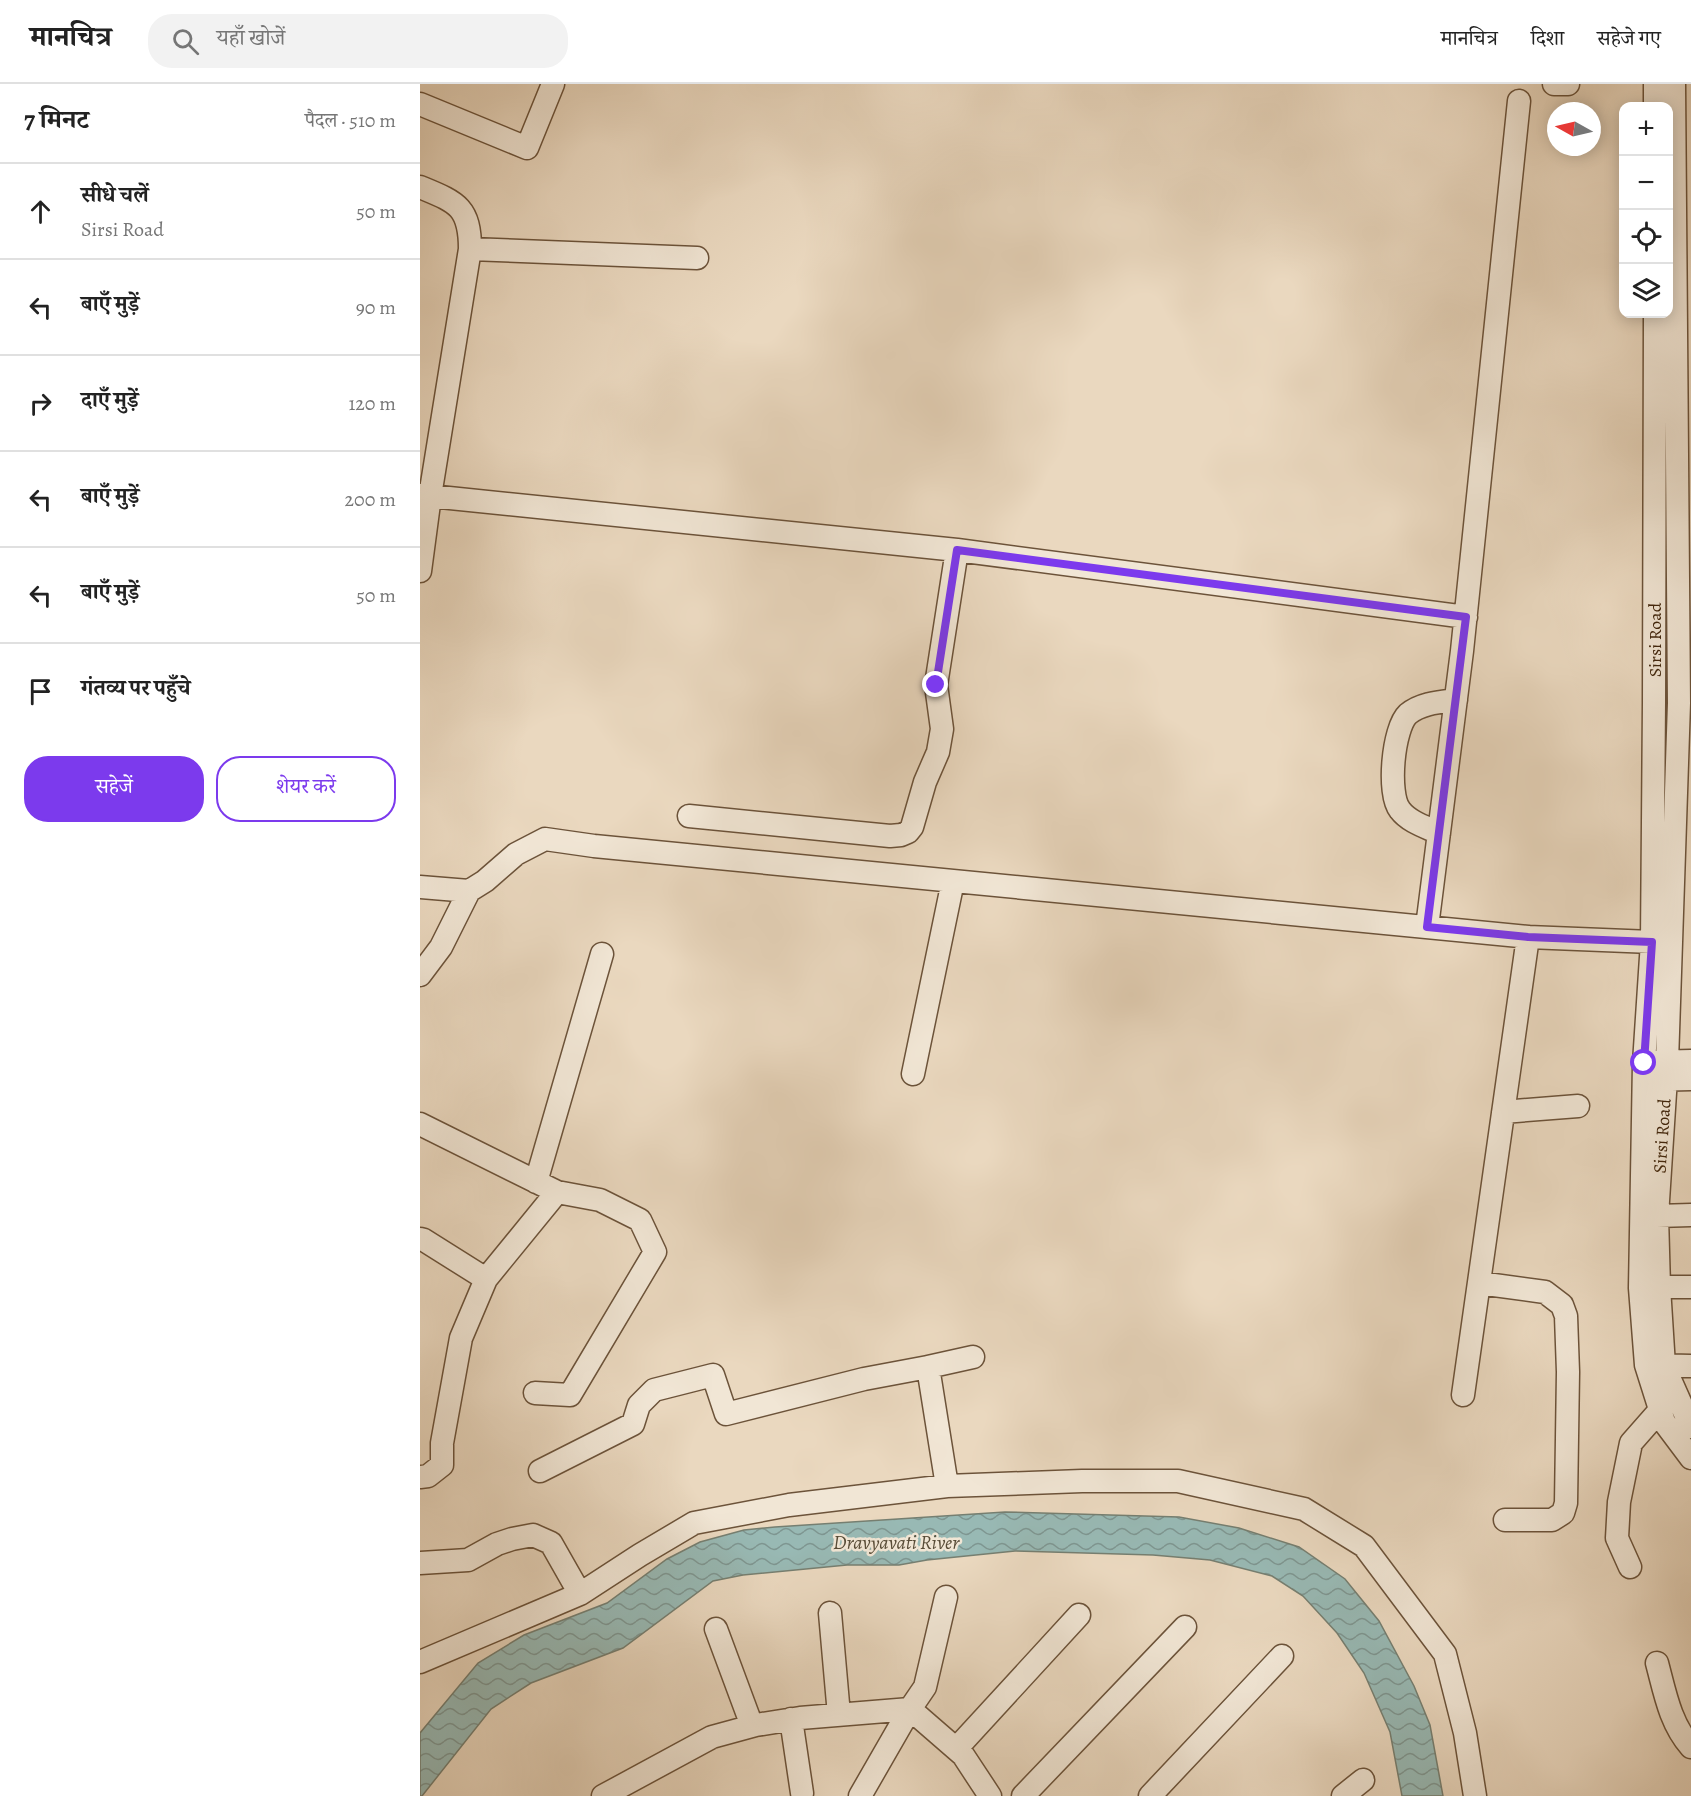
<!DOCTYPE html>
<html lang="hi">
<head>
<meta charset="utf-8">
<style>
	body { margin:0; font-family:Alegreya,"Noto Serif Devanagari",serif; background:#f2f2f2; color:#222 }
	.controls { position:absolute; right:18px; top:18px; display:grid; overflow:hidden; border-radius:12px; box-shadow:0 3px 15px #0003 }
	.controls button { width:54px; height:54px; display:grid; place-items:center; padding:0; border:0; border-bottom:2px solid #e0e0e0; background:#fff; color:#222; font:30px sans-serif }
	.compass { position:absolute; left:1127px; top:18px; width:54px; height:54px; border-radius:50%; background:#fff; box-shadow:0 3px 15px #0003; rotate:278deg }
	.stop { position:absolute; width:18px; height:18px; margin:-14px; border:4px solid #7c3aed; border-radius:50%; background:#fff }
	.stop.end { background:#7c3aed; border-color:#fff; box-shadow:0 2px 6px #0008 }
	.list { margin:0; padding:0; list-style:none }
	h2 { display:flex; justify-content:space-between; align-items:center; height:78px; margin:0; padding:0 24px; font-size:26px }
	h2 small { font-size:20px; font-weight:400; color:#767676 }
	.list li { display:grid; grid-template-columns:39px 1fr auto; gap:18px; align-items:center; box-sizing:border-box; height:96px; padding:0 24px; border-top:2px solid #e0e0e0 }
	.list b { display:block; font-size:22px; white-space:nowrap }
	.list p { margin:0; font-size:20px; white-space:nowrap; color:#767676 }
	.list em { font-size:20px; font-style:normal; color:#767676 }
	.actions { display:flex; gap:12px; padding:18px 24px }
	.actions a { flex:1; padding:14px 0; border:2px solid #7c3aed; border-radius:24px; text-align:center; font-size:21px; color:#7c3aed }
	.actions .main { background:#7c3aed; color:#fff }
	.icon { flex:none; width:33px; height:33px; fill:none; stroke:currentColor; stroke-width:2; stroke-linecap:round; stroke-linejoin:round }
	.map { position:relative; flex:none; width:1271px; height:1712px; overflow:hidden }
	header { display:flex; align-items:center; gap:36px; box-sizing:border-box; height:84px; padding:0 30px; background:#fff; border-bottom:2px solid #e0e0e0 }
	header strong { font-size:28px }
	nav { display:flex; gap:33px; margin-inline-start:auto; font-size:21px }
	.search { width:420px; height:54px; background:#f2f2f2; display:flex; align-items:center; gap:15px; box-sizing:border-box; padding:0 21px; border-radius:24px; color:#767676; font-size:22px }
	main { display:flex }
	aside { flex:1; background:#fff }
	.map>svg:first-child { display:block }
	.water { fill:url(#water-waves); stroke:#767f71; stroke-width:1.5 }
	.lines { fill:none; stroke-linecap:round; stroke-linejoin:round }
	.minor-casing { stroke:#6c533a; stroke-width:25 }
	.minor { stroke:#f1e6d5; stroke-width:22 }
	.route { stroke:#7c3aed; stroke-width:8 }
	.labels { text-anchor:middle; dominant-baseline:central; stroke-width:5; stroke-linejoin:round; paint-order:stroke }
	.street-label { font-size:18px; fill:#42270d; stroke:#f1e6d5 }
	.water-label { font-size:20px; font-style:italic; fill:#584c37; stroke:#f1e6d5 }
</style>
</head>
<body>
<header>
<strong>मानचित्र</strong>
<div class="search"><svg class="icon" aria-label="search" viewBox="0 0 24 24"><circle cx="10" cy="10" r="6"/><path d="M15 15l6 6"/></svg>यहाँ खोजें</div>
<nav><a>मानचित्र</a><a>दिशा</a><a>सहेजे गए</a></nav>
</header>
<main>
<aside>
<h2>7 मिनट<small>पैदल · 510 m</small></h2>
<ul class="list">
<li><svg class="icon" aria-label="ahead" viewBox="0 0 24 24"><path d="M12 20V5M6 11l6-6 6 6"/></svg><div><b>सीधे चलें</b><p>Sirsi Road</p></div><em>50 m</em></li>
<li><svg class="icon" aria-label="left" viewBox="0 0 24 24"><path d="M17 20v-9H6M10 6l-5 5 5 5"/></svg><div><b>बाएँ मुड़ें</b></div><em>90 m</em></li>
<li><svg class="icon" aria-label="right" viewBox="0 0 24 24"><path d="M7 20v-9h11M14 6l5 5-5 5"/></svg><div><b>दाएँ मुड़ें</b></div><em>120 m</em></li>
<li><svg class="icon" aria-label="left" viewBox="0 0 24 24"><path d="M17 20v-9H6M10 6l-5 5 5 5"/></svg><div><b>बाएँ मुड़ें</b></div><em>200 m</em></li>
<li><svg class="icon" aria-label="left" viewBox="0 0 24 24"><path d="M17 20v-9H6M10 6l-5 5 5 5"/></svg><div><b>बाएँ मुड़ें</b></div><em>50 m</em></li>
<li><svg class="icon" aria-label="arrive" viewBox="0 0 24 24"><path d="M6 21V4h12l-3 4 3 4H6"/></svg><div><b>गंतव्य पर पहुँचे</b></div></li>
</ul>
<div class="actions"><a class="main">सहेजें</a><a>शेयर करें</a></div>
</aside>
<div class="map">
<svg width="1271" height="1712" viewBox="0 0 1271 1712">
	<defs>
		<pattern id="water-waves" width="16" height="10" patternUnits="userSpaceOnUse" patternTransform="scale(1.5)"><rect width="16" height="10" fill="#98b9b4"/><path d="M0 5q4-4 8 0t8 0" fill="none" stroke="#7e9691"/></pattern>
	</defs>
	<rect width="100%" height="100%" fill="#ead8bf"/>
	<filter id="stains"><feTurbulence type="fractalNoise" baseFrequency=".00333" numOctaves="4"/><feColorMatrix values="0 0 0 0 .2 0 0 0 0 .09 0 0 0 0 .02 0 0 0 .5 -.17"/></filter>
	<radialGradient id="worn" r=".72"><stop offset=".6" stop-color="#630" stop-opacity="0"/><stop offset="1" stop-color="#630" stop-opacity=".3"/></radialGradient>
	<path class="water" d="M585 1428 759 1433 819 1444 879 1463 925 1495 959 1537 994 1602 1010 1641 1023 1712H982L970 1648 944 1589 917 1549 883 1512 852 1492 790 1476 733 1471 595 1467 507 1476 479 1481H427L323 1491 293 1497 203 1564 111 1599 71 1625 2 1712H0V1649L58 1579 104 1551 187 1519 247 1475 280 1458 324 1446 355 1443Z"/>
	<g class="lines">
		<defs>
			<path id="minor" d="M1134 0H1148
				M1235 0V22
				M1254 0 1259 619 1247 978 1237 1132 1239 1203 1244 1282 1271 1343
				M0 20 107 64 133 0
				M0 103C36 118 50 122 50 165L10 412 0 487
				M50 165 277 174
				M1235 230 1234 619 1232 858 1224 979 1220 1204 1226 1281 1244 1338 1271 1374
				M0 411 537 466 1046 533
				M269 732 470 752 481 751 488 748 492 743 505 698 518 668 522 645 516 601 537 466
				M1019 749C1006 743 989 738 980 726 967 710 973 644 988 630 1001 619 1020 618 1036 616
				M0 803 49 807
				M1007 843 1042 567 1099 17
				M0 891 21 863 49 807 65 797 96 770 125 755 174 762 1108 853 1232 858
				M1232 978 1271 977
				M493 990 533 797
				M1231 996 1271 995
				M1083 1028 1158 1022
				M0 1040 137 1108 66 1195 4 1156 0 1155
				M116 1098 182 870
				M1237 1132 1271 1131
				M1059 1199 1125 1208 1142 1221 1146 1232 1148 1288 1146 1419 1143 1429 1132 1436H1085
				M1239 1203H1271
				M1231 1281 1271 1282
				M508 1283 553 1273
				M115 1309 150 1311 235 1168 220 1136 180 1116 137 1108
				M1043 1311 1108 853
				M120 1387 213 1340 219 1321 234 1306 293 1291 306 1330 444 1295 508 1283 527 1402
				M0 1393 8 1392 22 1381V1359L41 1254 66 1195
				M0 1479 48 1476 77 1460 92 1455 113 1451 131 1459 160 1510
				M1210 1483 1197 1454 1199 1418 1211 1359 1240 1326
				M410 1529 419 1631
				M296 1545 332 1642
				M0 1578 160 1510 220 1471 274 1439 369 1421 527 1402 662 1397H758L884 1425 944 1462 1025 1570 1045 1649 1055 1712
				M1237 1579C1245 1609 1250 1639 1271 1663
				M371 1635 382 1709
				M536 1665 659 1531
				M183 1712 292 1653 336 1641 380 1634 490 1625 505 1603 526 1513
				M440 1712 490 1625 543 1671 570 1712
				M603 1712 765 1543
				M730 1712 862 1572
				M923 1712 943 1696"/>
		</defs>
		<use href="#minor" class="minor-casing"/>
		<use href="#minor" class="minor"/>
	</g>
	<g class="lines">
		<path class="route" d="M516 601 537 466 1046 533 1007 843 1108 853 1232 858 1224 979"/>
	</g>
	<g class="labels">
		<g class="street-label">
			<text transform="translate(1235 556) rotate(-90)">Sirsi Road</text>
			<text transform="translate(1242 1052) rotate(-86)">Sirsi Road</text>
		</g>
		<g class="water-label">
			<text x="476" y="1458">Dravyavati River</text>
		</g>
	</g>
	<rect width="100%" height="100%" filter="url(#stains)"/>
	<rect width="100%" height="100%" fill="url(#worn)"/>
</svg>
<div class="controls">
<button>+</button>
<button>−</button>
<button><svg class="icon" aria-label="locate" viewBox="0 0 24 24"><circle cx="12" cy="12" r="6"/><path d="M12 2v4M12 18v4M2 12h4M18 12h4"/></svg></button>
<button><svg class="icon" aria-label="layers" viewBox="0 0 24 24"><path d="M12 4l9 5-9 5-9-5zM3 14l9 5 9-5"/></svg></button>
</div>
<svg class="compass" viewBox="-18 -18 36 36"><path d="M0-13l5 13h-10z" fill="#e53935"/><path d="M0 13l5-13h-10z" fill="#767676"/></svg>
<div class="stop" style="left:1224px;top:979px"></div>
<div class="stop end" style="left:516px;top:601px"></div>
</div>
</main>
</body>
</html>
